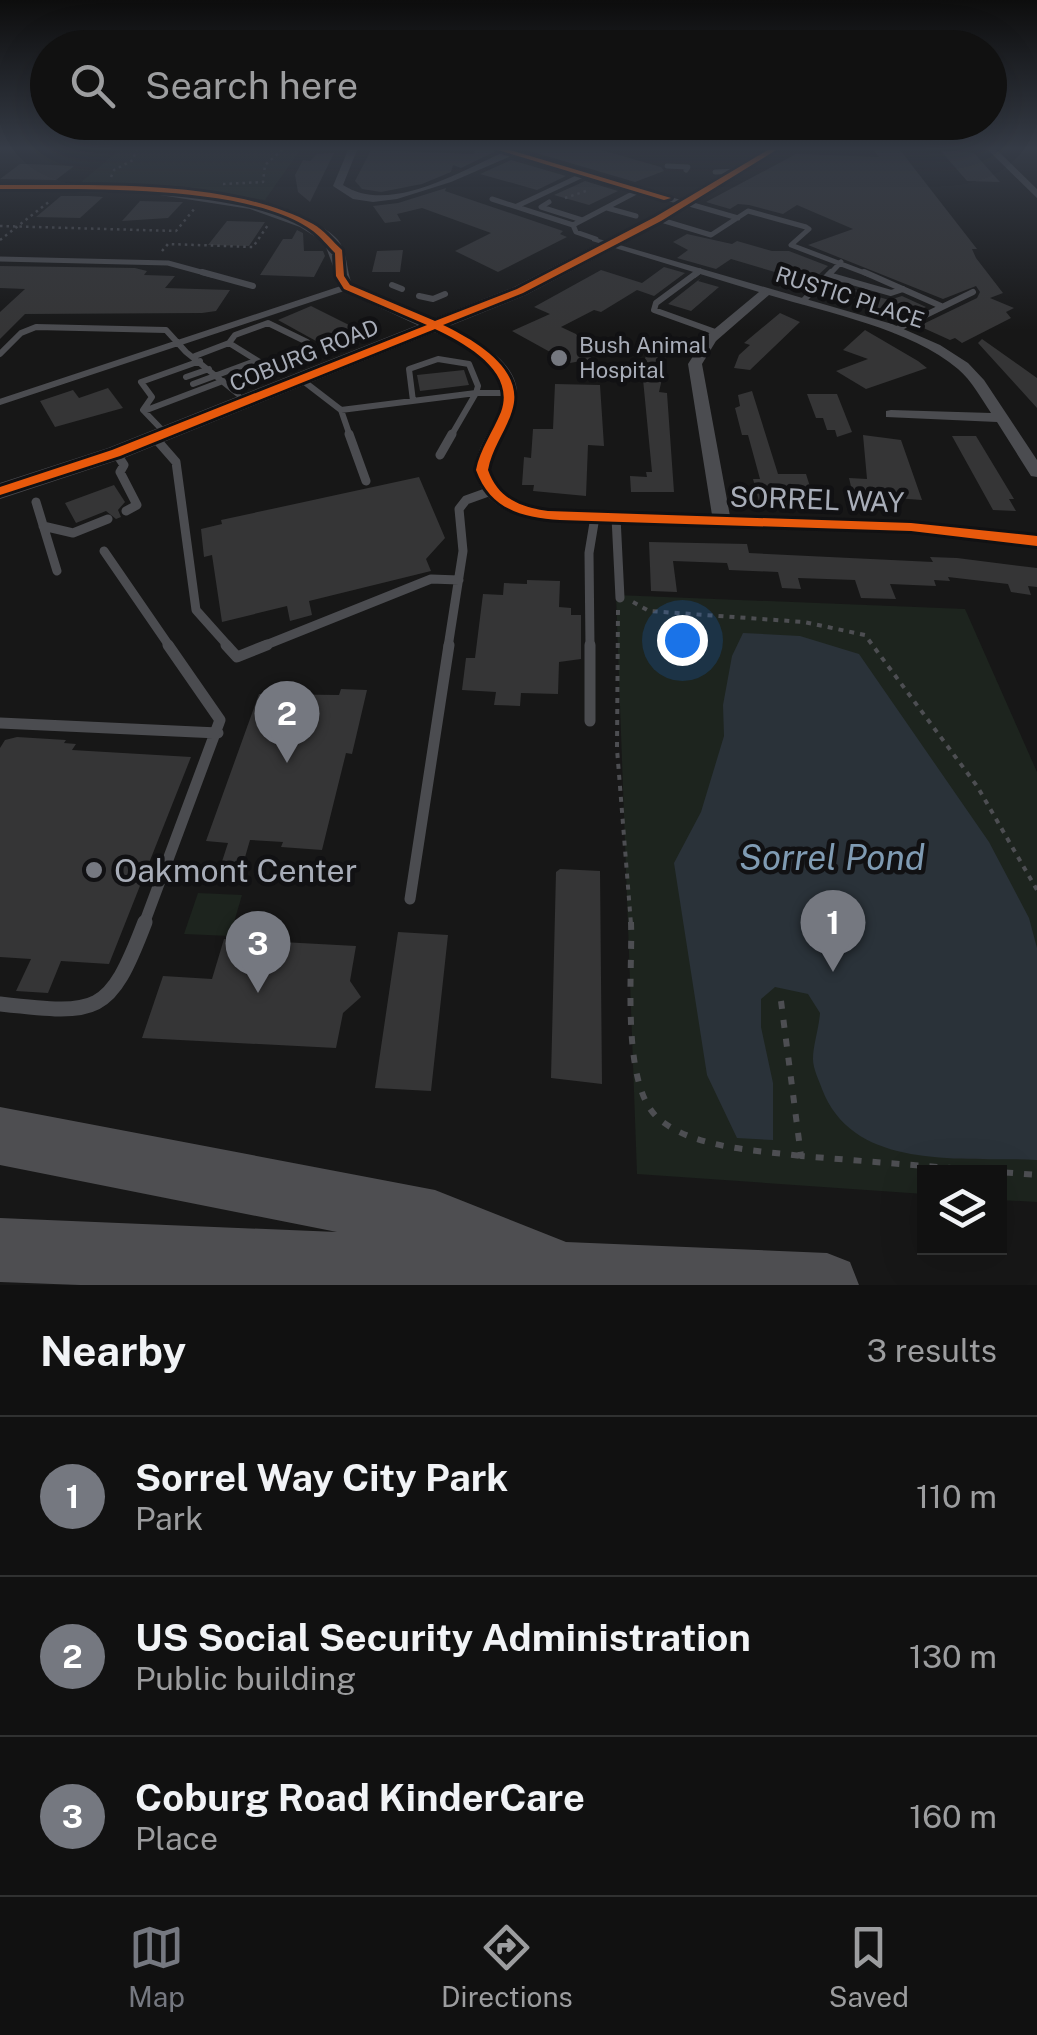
<!DOCTYPE html>
<html lang="en">
<head>
<meta charset="utf-8">
<style>
	body { margin:0; font-family:"Public Sans",sans-serif; background:#1a1a1a; color:#f1f3f6 }
	.controls { position:absolute; right:30px; bottom:30px; display:grid; overflow:hidden; border-radius:0px; box-shadow:0 10px 40px #0002 }
	.controls button { width:90px; height:90px; display:grid; place-items:center; padding:0; border:0; border-bottom:2px solid #303131; background:#111; color:#f1f3f6; font:50px sans-serif }
	.you { position:absolute; left:682px; top:640px; width:35px; height:35px; margin:-25px; border:8px solid #fff; border-radius:50%; background:#1a73e8; box-shadow:0 0 0 15px #1a73e833 }
	.badge { display:grid; place-items:center; width:65px; height:65px; border-radius:50%; background:#757880; color:#fff; font-size:32px; font-weight:700 }
	.pin { position:absolute; translate:-50% -82px; filter:drop-shadow(0 2px 5px #0008) }
	.pin::after { content:''; position:absolute; top:52px; width:35px; height:30px; background:inherit; clip-path:polygon(0 0,100% 0,50% 100%) }
	.list { margin:0; padding:0; list-style:none }
	h2 { display:flex; justify-content:space-between; align-items:center; height:130px; margin:0; padding:0 40px; font-size:42px }
	h2 small { font-size:32px; font-weight:400; color:#9c9d9f }
	.list li { display:grid; grid-template-columns:65px 1fr auto; gap:30px; align-items:center; box-sizing:border-box; height:160px; padding:0 40px; border-top:2px solid #303131 }
	.list b { display:block; font-size:38px; white-space:nowrap }
	.list p { margin:0; font-size:32px; white-space:nowrap; color:#9c9d9f }
	.list em { font-size:32px; font-style:normal; color:#9c9d9f }
	.icon { flex:none; width:55px; height:55px; fill:none; stroke:currentColor; stroke-width:2; stroke-linecap:round; stroke-linejoin:round }
	.map { position:relative; flex:none; width:1037px; height:1285px; overflow:hidden }
	.search { position:absolute; background:#111; box-shadow:0 10px 40px #0002; left:30px; right:30px; top:30px; height:110px; display:flex; align-items:center; gap:25px; box-sizing:border-box; padding:0 35px; border-radius:55px; color:#9c9d9f; font-size:38px }
	.sheet { height:610px; background:#111 }
	nav { display:flex; justify-content:space-around; align-items:center; box-sizing:border-box; height:140px; border-top:2px solid #303131; background:#111; font-size:28px; color:#9c9d9f }
	nav a { display:grid; justify-items:center; gap:5px }
	nav .on { color:#757880 }
	.map>svg:first-child { display:block }
	.green { fill:#1d241e }
	.water { fill:#2a3239 }
	.building { fill:#353536 }
	.lines { fill:none; stroke-linecap:round; stroke-linejoin:round }
	.path-far2 { stroke:#4d4e52; stroke-width:2.5; stroke-dasharray:2.5 4; stroke-linecap:butt }
	.path-far1 { stroke:#4d4e52; stroke-width:4; stroke-dasharray:5 6; stroke-linecap:butt }
	.path { stroke:#4d4e52; stroke-width:6; stroke-dasharray:8 11; stroke-linecap:butt }
	.service-far4 { stroke:#4b4c50; stroke-width:5 }
	.service-far3 { stroke:#4b4c50; stroke-width:6 }
	.service-far2 { stroke:#4b4c50; stroke-width:9 }
	.service-far1 { stroke:#4b4c50; stroke-width:11 }
	.service { stroke:#4b4c50; stroke-width:15 }
	.minor { fill:#4b4c50; fill-rule:evenodd }
	.tertiary { fill:#4b4c50; fill-rule:evenodd }
	.secondary { fill:#4a4a4e; fill-rule:evenodd }
	.motorway { fill:#4e4e51; fill-rule:evenodd }
	.cycleway-casing { stroke:#111113; stroke-width:6 }
	.cycleway { fill:#e8590c; fill-rule:evenodd }
	.poi-dot { fill:#757880; stroke:#111113; stroke-width:4 }
	.labels { text-anchor:middle; dominant-baseline:central; stroke-width:9; stroke-linejoin:round; paint-order:stroke }
	.far-street-label { font-size:22px; fill:#a8adb8; stroke:#111113 }
	.far-poi-label { font-size:22px; fill:#a8adb8; stroke:#111113; text-anchor:start }
	.street-label { font-size:28px; fill:#a8adb8; stroke:#111113 }
	.near-poi-label { font-size:32px; fill:#a8adb8; stroke:#111113; text-anchor:start }
	.near-water-label { font-size:35px; font-style:italic; fill:#7f9bb3; stroke:#111113 }
</style>
</head>
<body>
<div class="map">
<svg width="1037" height="1285" viewBox="0 0 1037 1285">
	<rect width="100%" height="100%" fill="#171717"/>
	<path class="green" d="M119 150H300L265 200 186 187 79 184Z
		M616 595 965 609 1037 772V1202L1000 1200V1172H924V1194L637 1174Z
		M198 893 242 895 230 936 184 934Z"/>
	<path class="water" d="M743 633 800 636 859 654 989 842 1029 918 1037 948V1160C964 1156 854 1173 822 1089 819 1080 813 1069 813 1059 813 1045 819 1028 820 1013L808 994 775 987 761 999V1027L773 1083V1140L737 1138 707 1075 674 863 701 812 724 736 723 705 732 656Z"/>
	<path class="building" d="M371 150 474 154 475 150H493L494 152 461 168 453 165 451 172 422 184 381 192 362 189 355 181Z
		M526 150H601L661 167 664 171 635 182Z
		M874 150H900L977 249H972L976 258 1003 293 990 298 1014 308 1006 312 1011 318 962 343 955 338 950 340 919 326 977 298 980 292 976 286 943 299 808 245 853 229 797 205 783 214 749 205 738 204 730 209 706 202 796 154 879 157Z
		M940 150 974 153 1000 182 967 181Z
		M334 153 310 202 298 192 295 175 303 160 310 161 317 154Z
		M511 160 566 176 537 190 480 174Z
		M20 164H29L74 166 56 180 0 179Z
		M585 181 618 191 589 205 554 195Z
		M446 188 445 191 563 231 560 234 567 237 498 272 455 251 491 233 422 208 397 214 401 221 385 223 373 206 398 203Z
		M61 196H89L103 197 80 218 36 217Z
		M140 201 179 202H183L168 218 122 221Z
		M227 221 265 222 249 246 208 245Z
		M297 230 303 233 304 251H323L325 256 314 277 260 275 283 239H292Z
		M687 234 732 244 737 241 772 251H789L828 266 816 277 800 273 795 278 731 259 716 269 677 258 688 250 673 242Z
		M403 250 400 272H372L377 251Z
		M0 266 135 268 147 271 144 275 175 276 165 288 230 290 216 311 202 313 25 314 0 339V312L25 289 0 288Z
		M664 267 685 273 654 296 637 290 601 312 594 310 561 327 576 334 592 359 570 363 512 331 550 314 534 307 601 270 642 283Z
		M701 278 698 281 719 287 691 311 668 304Z
		M835 284 889 300 902 296 926 307 901 319 832 287Z
		M311 306 359 330 325 346 278 320Z
		M780 313 800 322 750 370 734 368 739 355 750 345 744 343Z
		M865 330 918 361 927 368 866 389 836 371 868 359 843 350Z
		M982 339 1037 378V408L978 343Z
		M647 352 665 354 666 361 659 392 667 393 674 492H631L630 476 647 477 646 472H652L642 369Z
		M464 370 469 385 420 391 417 375Z
		M555 384 600 385 604 446 588 445 586 496 533 491 534 485H522L524 457 531 458 533 429H553Z
		M108 388 123 408 55 427 40 401 73 390 79 398Z
		M752 391 778 474H806L813 496 775 495 777 501H759L753 479H760L748 435H742L735 408 740 406 738 395Z
		M807 394H837L852 432 837 437 835 430H827L823 418H816Z
		M863 435 901 440 922 500 853 495 849 478 867 479Z
		M952 436H976L1014 499H1009L1016 511 993 510Z
		M419 477 445 538 426 559 431 571 309 601 312 615 290 621 287 606 222 622 212 555 204 557 201 529 222 524 221 520Z
		M114 485 125 502 118 510 121 517 116 519 106 511 76 523 65 503Z
		M649 542 747 544 749 553 933 562 930 557 957 558 1037 568V587L1028 586 1031 595 1011 592 1008 584 948 577 950 581 934 580 936 586 890 584 896 599 861 598 855 580 798 578 801 589 782 588 778 572 729 570 727 563 673 561 677 592 651 591Z
		M527 580 560 581 559 607 571 608V615H581V659L559 662 558 694 521 693 520 706 494 705 496 692 462 690 466 658H475L483 594 503 595 504 583 527 584Z
		M341 689 367 690 352 754 346 753 322 850 281 847 283 842 250 840 239 878 217 877 228 843 206 841 259 694 339 695Z
		M17 737 66 740 64 743 76 744 72 750 191 757 109 964 61 961 48 993 16 991 31 959 0 957V748L5 740Z
		M560 869 600 871 602 1084 551 1078 556 872Z
		M398 932 448 935 431 1091 375 1088Z
		M224 939 356 946 350 981 361 997 343 1013 336 1048 142 1038 163 976 212 979Z"/>
	<g class="lines">
		<path class="path-far2" d="M111 177 114 170 133 160 136 150
			M223 184 263 182 265 165 282 150
			M565 198 589 190
			M0 226 176 231 195 208
			M0 240 50 201
			M162 251 168 244 253 247 268 225"/>
		<path class="path-far1" d="M633 602 649 611 804 622 865 635 977 786 1037 890
			M618 610 617 749 631 924"/>
		<path class="path" d="M631 922C633 970 620 1086 659 1119 695 1149 757 1150 801 1156
			M781 1001 801 1156 1037 1175"/>
		<path class="service-far4" d="M667 166 688 167 686 170
			M715 172 739 171
			M492 199 573 225 576 232 596 239
			M549 202 541 207 582 220
			M686 203 738 218
			M517 206 585 174
			M607 208 636 216
			M658 219 711 235 748 211 806 227 809 229 791 245 870 275
			M573 225 640 190
			M0 259 168 263 212 275
			M695 275 700 271
			M829 275 841 262"/>
		<path class="service-far3" d="M202 272 253 286
			M698 272 656 303 654 310 718 333
			M864 272 941 306
			M828 275 891 293 903 289
			M392 285 402 289
			M419 296 433 299 445 294
			M803 301 831 272
			M268 323 307 342C299 358 280 363 263 364L229 343 235 335Z
			M895 330 973 292
			M0 354 21 333 36 327 166 330 186 352 238 394
			M195 356 229 343
			M186 377 209 369
			M302 380 341 410 350 436
			M193 384 255 361
			M413 401 409 369 438 359 469 364 478 386 476 393H510
			M0 402 347 287
			M341 410 476 393 451 436
			M144 411 223 381
			M166 434 143 410 152 397 141 382 200 361"/>
		<path class="service-far2" d="M349 434 366 481
			M155 438 176 462 196 610 229 647
			M116 453 124 465 120 472 137 505 126 511
			M440 455 452 434
			M36 502 57 571
			M616 517 620 598
			M43 526 73 533 108 519
			M104 551 170 647
			M261 647 431 579 459 580
			M448 647 463 551 459 509 466 500 491 491
			M590 647 589 553 595 517"/>
		<path class="service-far1" d="M226 645 237 657 267 645
			M590 645V721
			M0 723 218 733
			M410 899 449 645
			M144 924 220 720 168 645"/>
		<path class="service" d="M0 1004C99 1015 109 1016 145 922"/>
		<path class="minor" d="M348 150H357L343 185C389 215 458 172 502 153L497 150H512L691 203 682 205 511 156 451 182 397 199 373 202 353 199 333 186Z
			M988 150H997L1037 189V198Z
			M592 237 892 324 940 345 968 363 984 380 1037 460V477L1031 476 997 422 886 417V411L891 410 991 413C981 398 972 381 958 369 911 329 828 313 769 295L716 341 702 364 730 516 911 521 1037 535V547L911 533 548 521C525 518 500 513 485 493 453 449 518 420 499 377 488 352 453 340 429 330V324C446 323 466 336 480 344 497 354 516 371 517 392 518 424 474 458 498 488 511 503 529 507 548 510L712 515 688 364 706 336 759 292 592 241Z"/>
		<path class="tertiary" d="M0 183C96 184 192 181 284 212 302 218 325 225 338 240 348 253 346 270 352 284L442 327 428 330 342 290 324 242 300 227 250 209 147 193 0 191Z"/>
		<path class="secondary" d="M763 150H779L664 222 526 295 124 458 0 499V483L108 448 514 287 652 216Z"/>
		<path class="motorway" d="M0 1107 435 1190 566 1242 827 1253 850 1262 859 1285H80L0 1282V1218L337 1232 0 1165Z"/>
		<defs>
			<path id="cycleway" d="M498 150H510L671 198 664 200Z
				M768 150H776L661 221 523 293 443 325C474 340 526 369 512 411 506 431 492 448 488 470 498 498 519 507 548 511L911 523 1037 536V546L911 531 560 520C522 518 490 509 476 470 480 449 493 432 501 412 516 371 466 344 435 329L120 456 0 495V487L112 450 427 325 344 289 336 276 335 253C328 246 321 237 313 231 249 183 79 190 0 189V185C95 186 228 178 313 224 324 230 333 242 342 250L344 276 350 285 435 321 517 289 655 217Z"/>
		</defs>
		<use href="#cycleway" class="cycleway-casing"/>
		<use href="#cycleway" class="cycleway"/>
	</g>
	<linearGradient id="sky" x2="0" y2="1"><stop stop-color="#0d0d0d"/><stop offset="0.45" stop-color="#363c47"/><stop offset="1" stop-color="#363c47" stop-opacity="0"/></linearGradient>
	<rect width="1037" height="330" fill="url(#sky)"/>
	<g class="poi-dot">
		<circle cx="559" cy="358" r="10"/>
		<circle cx="94" cy="870" r="10"/>
	</g>
	<g class="labels">
		<g class="far-street-label">
			<text transform="translate(850 297) rotate(18)">RUSTIC PLACE</text>
			<text transform="translate(304 355) rotate(-22)">COBURG ROAD</text>
		</g>
		<g class="far-poi-label">
			<text x="579" y="345">Bush Animal<tspan x="579" dy="25">Hospital</tspan></text>
		</g>
		<g class="street-label">
			<text transform="translate(817 499) rotate(2)">SORREL WAY</text>
		</g>
		<g class="near-poi-label">
			<text x="114" y="870">Oakmont Center</text>
		</g>
		<g class="near-water-label">
			<text x="832" y="857">Sorrel Pond</text>
		</g>
	</g>
</svg>
<div class="controls">
<button><svg class="icon" aria-label="layers" viewBox="0 0 24 24"><path d="M12 4l9 5-9 5-9-5zM3 14l9 5 9-5"/></svg></button>
</div>
<div class="you"></div>
<div class="pin badge" style="left:833px;top:972px">1</div>
<div class="pin badge" style="left:287px;top:763px">2</div>
<div class="pin badge" style="left:258px;top:993px">3</div>
<div class="search"><svg class="icon" aria-label="search" viewBox="0 0 24 24"><circle cx="10" cy="10" r="6"/><path d="M15 15l6 6"/></svg>Search here</div>
</div>
<section class="sheet">
<h2>Nearby<small>3 results</small></h2>
<ul class="list">
<li><span class="badge">1</span><div><b>Sorrel Way City Park</b><p>Park</p></div><em>110 m</em></li>
<li><span class="badge">2</span><div><b>US Social Security Administration</b><p>Public building</p></div><em>130 m</em></li>
<li><span class="badge">3</span><div><b>Coburg Road KinderCare</b><p>Place</p></div><em>160 m</em></li>
</ul>
</section>
<nav>
<a class="on"><svg class="icon" aria-label="map" viewBox="0 0 24 24"><path d="M3 6l6-2 6 2 6-2v14l-6 2-6-2-6 2zM9 4v14M15 6v14"/></svg>Map</a>
<a><svg class="icon" aria-label="directions" viewBox="0 0 24 24"><path d="M12 3l9 9-9 9-9-9zM9 14v-3h6M13 9l2 2-2 2"/></svg>Directions</a>
<a><svg class="icon" aria-label="saved" viewBox="0 0 24 24"><path d="M7 4h10v16l-5-4-5 4z"/></svg>Saved</a>
</nav>
</body>
</html>
